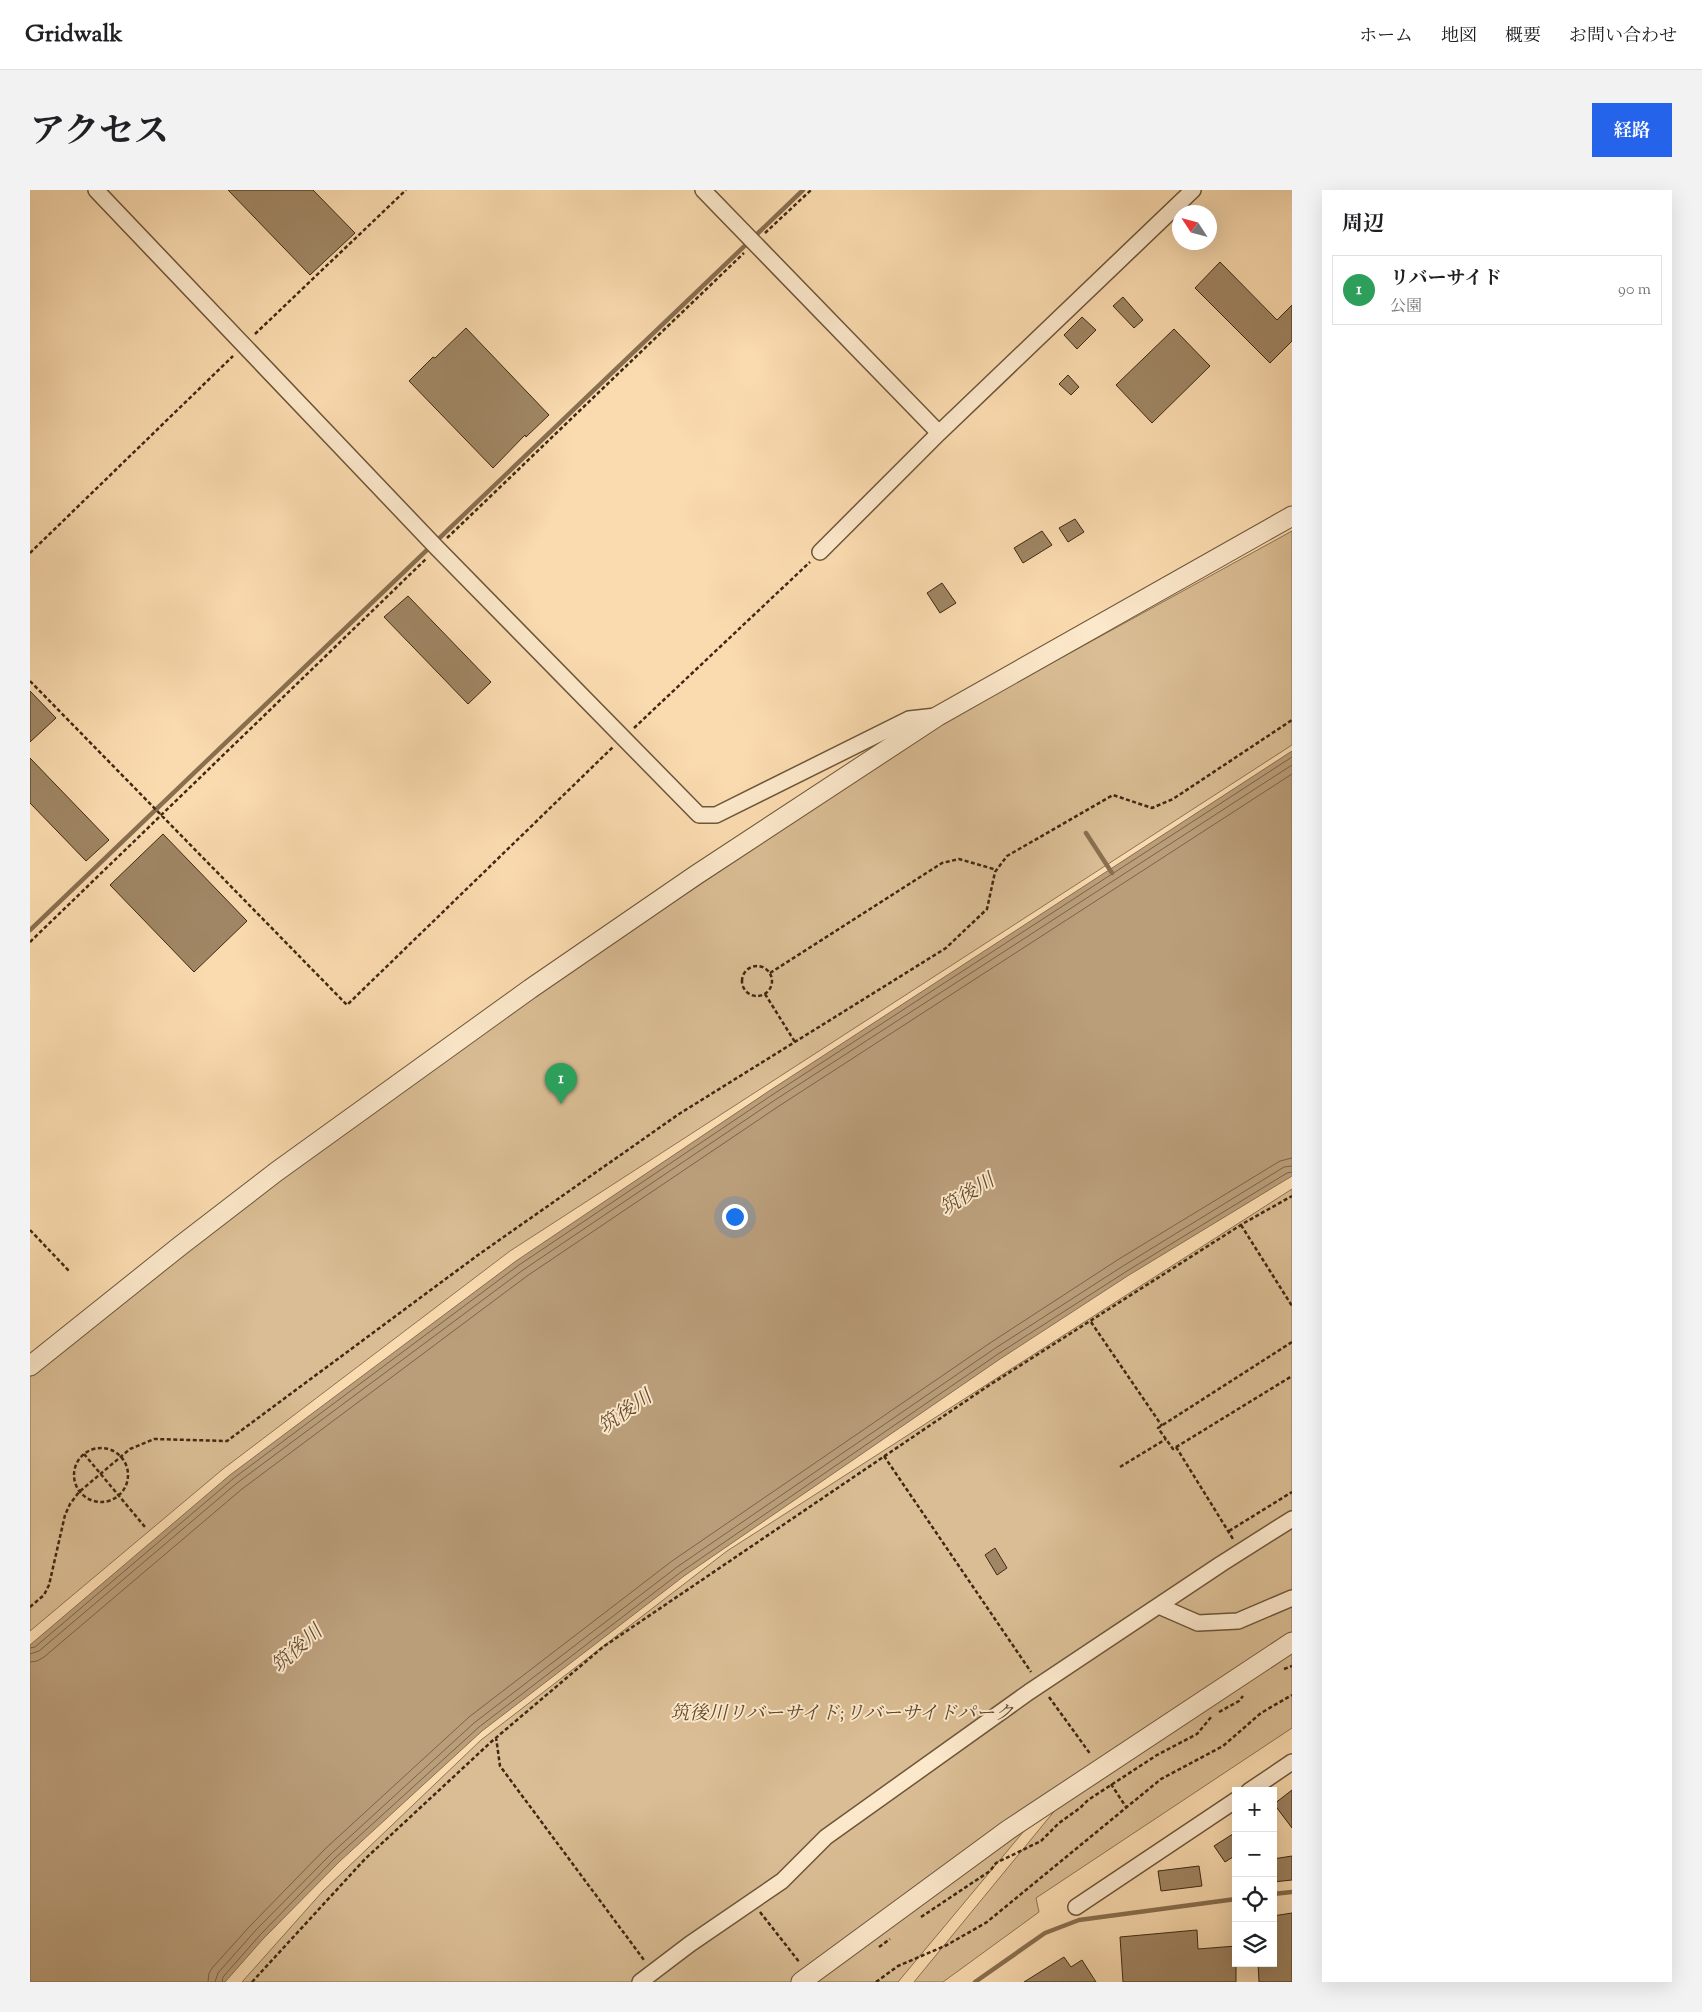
<!DOCTYPE html>
<html lang="ja">
<head>
<meta charset="utf-8">
<style>
	body { margin:0; font-family:"Sorts Mill Goudy","Noto Serif JP",serif; background:#f2f2f2; color:#202124 }
	.controls { position:absolute; right:15px; bottom:15px; display:grid; overflow:hidden; border-radius:0px; box-shadow:0 5px 20px #0002 }
	.controls button { width:45px; height:45px; display:grid; place-items:center; padding:0; border:0; border-bottom:1px solid #e0e0e0; background:#fff; color:#202124; font:25px sans-serif }
	.compass { position:absolute; left:1142px; top:15px; width:45px; height:45px; border-radius:50%; background:#fff; box-shadow:0 5px 20px #0002; rotate:306deg }
	.you { position:absolute; left:704px; top:1026px; width:18px; height:18px; margin:-12px; border:4px solid #fff; border-radius:50%; background:#1a73e8; box-shadow:0 0 0 8px #1a73e833 }
	.badge { display:grid; place-items:center; width:32px; height:32px; border-radius:50%; background:#2563eb; color:#fff; font-size:16px; font-weight:700 }
	.pin { position:absolute; translate:-50% -41px; filter:drop-shadow(0 1px 2px #0008) }
	.pin::after { content:''; position:absolute; top:26px; width:18px; height:15px; background:inherit; clip-path:polygon(0 0,100% 0,50% 100%) }
	.list { margin:0; padding:0; list-style:none }
	h2 { display:flex; justify-content:space-between; align-items:center; height:65px; margin:0; padding:0 20px; font-size:21px }
	h2 small { font-size:16px; font-weight:400; color:#757577 }
	.list li { display:grid; grid-template-columns:32px 1fr auto; gap:15px; align-items:center; box-sizing:border-box; height:70px; margin:0 10px 10px; padding:0 10px; border:1px solid #e0e0e0; border-radius:0px }
	.list b { display:block; font-size:19px; white-space:nowrap }
	.list p { margin:0; font-size:16px; white-space:nowrap; color:#757577 }
	.list em { font-size:16px; font-style:normal; color:#757577 }
	.icon { flex:none; width:28px; height:28px; fill:none; stroke:currentColor; stroke-width:2; stroke-linecap:round; stroke-linejoin:round }
	.map { position:relative; flex:none; width:1262px; height:1792px; overflow:hidden; border-radius:0px }
	header { display:flex; align-items:center; gap:30px; box-sizing:border-box; height:70px; padding:0 25px; background:#fff; border-bottom:1px solid #e0e0e0 }
	header strong { font-size:24px }
	nav { display:flex; gap:28px; margin-inline-start:auto; font-size:18px }
	.intro { display:flex; align-items:center; justify-content:space-between; box-sizing:border-box; height:120px; padding:0 30px }
	h1 { margin:0; font-size:35px }
	.button { padding:12px 22px; border-radius:0px; background:#2563eb; color:#fff; font-size:18px; font-weight:700 }
	main { display:flex; gap:30px; padding:0 30px }
	aside { flex:1; background:#fff; border-radius:0px; box-shadow:0 5px 20px #0002 }
	.map>svg:first-child { display:block }
	.green { fill:#dabd94; stroke:#8c7353 }
	.water { fill:#ba9e7a; stroke:#896f50 }
	.lines { fill:none; stroke-linecap:round; stroke-linejoin:round }
	.shore { stroke:#7c6446; stroke-width:1 }
	.stream { stroke:#896f50; stroke-width:4.5 }
	.building { fill:#a08664; stroke:#3f2912 }
	.minor-casing { stroke:#6e5639; stroke-width:18 }
	.tertiary-casing { stroke:#6e5639; stroke-width:21 }
	.path { stroke:#3f2912; stroke-width:2.5; stroke-dasharray:4 2.5; stroke-linecap:butt }
	.minor { stroke:#fce8cb; stroke-width:15 }
	.tertiary { stroke:#fce8cb; stroke-width:19 }
	.labels { text-anchor:middle; dominant-baseline:central; stroke-width:4; stroke-linejoin:round; paint-order:stroke }
	.park-label { font-size:19px; font-style:italic; fill:#5e472c; stroke:#fce8cb }
	.water-label { font-size:20px; font-style:italic; fill:#644c31; stroke:#fce8cb }
</style>
</head>
<body>
<header>
<strong>Gridwalk</strong>
<nav><a>ホーム</a><a>地図</a><a>概要</a><a>お問い合わせ</a></nav>
</header>
<div class="intro"><h1>アクセス</h1><a class="button">経路</a></div>
<main>
<div class="map">
<svg width="1262" height="1792" viewBox="0 0 1262 1792">
	<rect width="100%" height="100%" fill="#fadbaf"/>
	<filter id="stains"><feTurbulence type="fractalNoise" baseFrequency=".004" numOctaves="4"/><feColorMatrix values="0 0 0 0 .2 0 0 0 0 .09 0 0 0 0 .02 0 0 0 .5 -.17"/></filter>
	<radialGradient id="worn" r=".72"><stop offset=".6" stop-color="#630" stop-opacity="0"/><stop offset="1" stop-color="#630" stop-opacity=".3"/></radialGradient>
	<path class="green" d="M1262 341V555L480 1061 193 1279 0 1441V1187L184 1036 524 792 911 534Z
		M1262 999V1453L773 1792H212L293 1701 451 1550 697 1361Z
		M1262 1462V1538L1006 1708 1009 1722 913 1792H884L1026 1619Z
		M994 1641 868 1792H783Z"/>
	<path class="water" d="M1262 561V986L1099 1085 970 1169 654 1386 452 1541 309 1672 233 1749 195 1792H0V1455L200 1285 486 1071 739 901Z"/>
	<g class="lines">
		<path class="shore" d="M0 1458 5 1457 204 1288 489 1075 742 905 1262 567
			M0 1464 9 1461 207 1293 493 1080 745 910 1262 575
			M0 1472 7 1471 14 1467 212 1299 497 1086 749 916 1262 584
			M178 1792 179 1783 183 1777 220 1736 296 1658 439 1527 642 1371 960 1153 1089 1069 1250 971 1262 968
			M185 1792 188 1783 225 1741 301 1664 444 1533 647 1377 964 1159 1093 1076 1254 977 1262 976
			M192 1792 193 1787 230 1745 305 1668 449 1537 651 1382 968 1164 1097 1081 1257 983 1262 982"/>
		<path class="stream" d="M1056 643 1082 683
			M0 740 773 0
			M1243 1704 1262 1702
			M945 1792 1015 1743 1049 1730 1206 1709"/>
	</g>
	<path class="building" d="M198 0H283L325 43 280 85Z
		M1190 72 1247 130 1262 115V151L1240 173 1165 98Z
		M1093 107 1113 130 1104 138 1083 116Z
		M1052 127 1066 140 1047 159 1034 145Z
		M436 138 519 225 496 247 495 245 463 278 379 191 403 167 405 168Z
		M1144 139 1180 176 1122 233 1086 195Z
		M1038 185 1049 197 1041 205 1029 194Z
		M1045 329 1054 342 1038 352 1029 338Z
		M1012 341 1022 355 993 373 984 358Z
		M912 393 926 413 910 423 897 403Z
		M378 406 461 492 438 514 354 427Z
		M0 501 26 528 0 552Z
		M0 568 79 650 56 671 0 613Z
		M133 644 217 731 164 782 80 695Z
		M965 1358 977 1378 967 1385 955 1365Z
		M1262 1600V1638L1244 1614Z
		M1206 1642V1665L1195 1672 1184 1656Z
		M1262 1666V1690L1243 1692V1669Z
		M1169 1676 1172 1696 1131 1701 1128 1681Z
		M1262 1723V1792H1229L1228 1773H1243V1726Z
		M1167 1740 1168 1759 1206 1756V1792H1093L1090 1747Z
		M1034 1767 1041 1777 1052 1770 1066 1792H994Z"/>
	<g class="lines">
		<defs>
			<path id="minor" d="M66 0 407 358 669 625H686L879 529 906 526
				M673 0 909 243
				M790 362 909 243 1163 0
				M1129 1416 1168 1433 1208 1431 1262 1408
				M1219 1601 1262 1572
				M1046 1717 1206 1610
				M610 1792 660 1754 752 1691 796 1647 999 1502 1191 1374 1262 1329"/>
			<path id="tertiary" d="M0 1176 150 1056 246 982 500 799 666 685 908 526 1262 326
				M771 1792 978 1640 1262 1452"/>
		</defs>
		<use href="#minor" class="minor-casing"/>
		<use href="#tertiary" class="tertiary-casing"/>
		<path class="path" d="M735 43 781 0
			M225 144 376 0
			M417 348 714 63
			M0 363 203 166
			M0 491 317 815 583 557
			M604 538 780 372
			M0 752 397 368
			M712 791a15 15 0 1 1 30 0a15 15 0 1 1-30 0Z
			M740 783 912 673 929 669 967 680
			M735 804 765 852
			M1211 1035 1262 1116
			M0 1040 40 1082
			M1061 1132 1132 1236
			M1262 1152 1128 1238 1143 1259 1262 1186
			M1146 1257 1203 1349
			M44 1285a27 27 0 1 1 54 0a27 27 0 1 1-54 0Z
			M54 1264 115 1337
			M854 1266 1001 1482
			M1090 1277 1136 1249
			M1199 1341 1262 1302
			M0 1417 14 1405 19 1395 35 1325 40 1314 49 1302 100 1259 124 1249 197 1251 448 1065 649 924 916 758 957 719 965 682 977 666 1083 605 1122 618 1143 609 1262 530
			M1254 1479 1262 1476
			M1019 1507 1061 1565
			M1189 1522 1209 1511 1213 1506
			M466 1547 470 1576 614 1770
			M1081 1594 1096 1617
			M730 1722 770 1773
			M891 1727 960 1681 966 1673 1011 1651 1029 1633 1050 1618 1058 1610 1127 1565 1167 1544 1182 1526
			M849 1757 860 1749
			M222 1792 335 1669 461 1552 573 1457 958 1196 1214 1033 1262 1006
			M846 1792 868 1776 917 1755 957 1732 1131 1589 1193 1556 1231 1523 1262 1505"/>
		<use href="#minor" class="minor"/>
		<use href="#tertiary" class="tertiary"/>
	</g>
	<g class="labels">
		<g class="park-label">
			<text x="812" y="1524">筑後川リバーサイド;リバーサイドパーク</text>
		</g>
		<g class="water-label">
			<text transform="translate(938 1006) rotate(-32)">筑後川</text>
			<text transform="translate(596 1223) rotate(-35)">筑後川</text>
			<text transform="translate(268 1460) rotate(-42)">筑後川</text>
		</g>
	</g>
	<rect width="100%" height="100%" filter="url(#stains)"/>
	<rect width="100%" height="100%" fill="url(#worn)"/>
</svg>
<div class="controls">
<button>+</button>
<button>−</button>
<button><svg class="icon" aria-label="locate" viewBox="0 0 24 24"><circle cx="12" cy="12" r="6"/><path d="M12 2v4M12 18v4M2 12h4M18 12h4"/></svg></button>
<button><svg class="icon" aria-label="layers" viewBox="0 0 24 24"><path d="M12 4l9 5-9 5-9-5zM3 14l9 5 9-5"/></svg></button>
</div>
<svg class="compass" viewBox="-18 -18 36 36"><path d="M0-13l5 13h-10z" fill="#e53935"/><path d="M0 13l5-13h-10z" fill="#757577"/></svg>
<div class="you"></div>
<div class="pin badge" style="left:531px;top:914px;background:#2e9e5b">1</div>
</div>
<aside>
<h2>周辺<small></small></h2>
<ul class="list">
<li><span class="badge" style="background:#2e9e5b">1</span><div><b>リバーサイド</b><p>公園</p></div><em>90 m</em></li>
</ul>
</aside>
</main>
</body>
</html>
